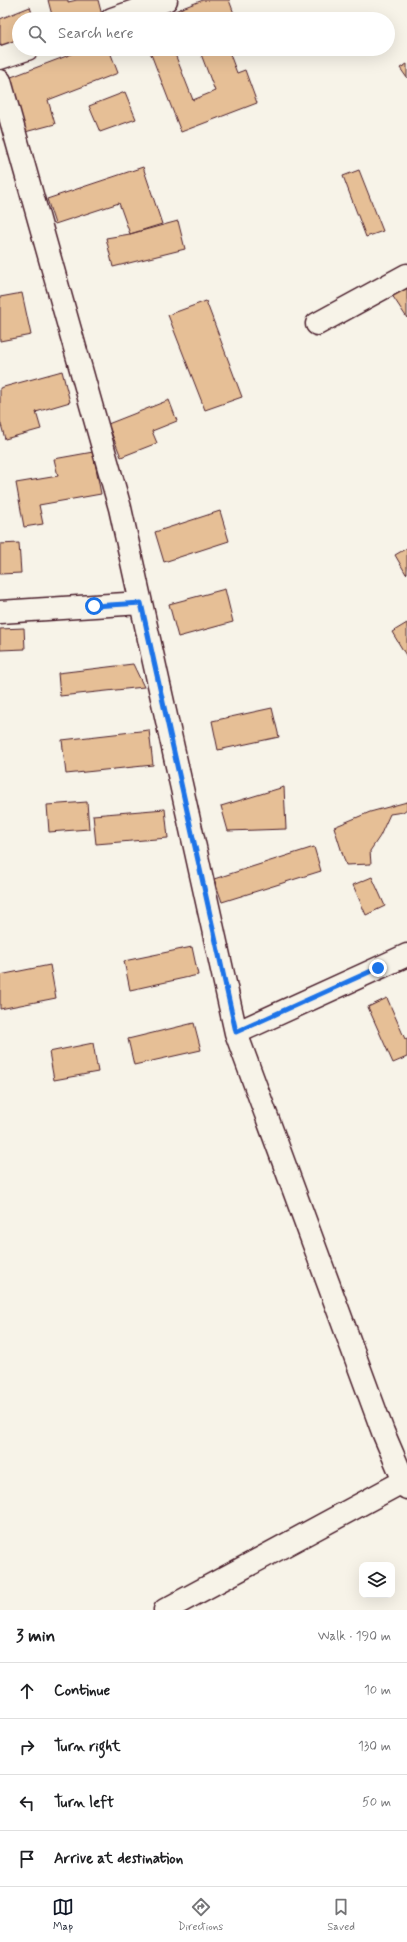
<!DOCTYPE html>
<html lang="en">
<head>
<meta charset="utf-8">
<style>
	body { margin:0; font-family:Mynerve,sans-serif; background:#f2f2f2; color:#202124 }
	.controls { position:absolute; right:12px; bottom:12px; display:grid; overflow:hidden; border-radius:8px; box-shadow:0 4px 16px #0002 }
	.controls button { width:36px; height:36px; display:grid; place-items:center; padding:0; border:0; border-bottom:1px solid #e0e0e0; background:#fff; color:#202124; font:20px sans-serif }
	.stop { position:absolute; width:12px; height:12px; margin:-9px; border:3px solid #1a73e8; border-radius:50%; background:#fff }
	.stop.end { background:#1a73e8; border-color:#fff; box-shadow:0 1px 4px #0008 }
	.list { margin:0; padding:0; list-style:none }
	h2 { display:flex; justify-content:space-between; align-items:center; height:52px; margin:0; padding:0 16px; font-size:17px }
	h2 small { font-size:13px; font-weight:400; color:#757577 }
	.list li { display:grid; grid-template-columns:26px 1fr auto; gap:12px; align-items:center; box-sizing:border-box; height:56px; padding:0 16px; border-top:1px solid #e0e0e0 }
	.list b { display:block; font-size:15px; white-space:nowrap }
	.list em { font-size:13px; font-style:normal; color:#757577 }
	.icon { flex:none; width:22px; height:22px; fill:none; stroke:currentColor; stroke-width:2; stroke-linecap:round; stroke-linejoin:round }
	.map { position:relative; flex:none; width:407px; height:1610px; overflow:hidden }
	.search { position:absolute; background:#fff; box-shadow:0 4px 16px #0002; left:12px; right:12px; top:12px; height:44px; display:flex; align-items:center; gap:10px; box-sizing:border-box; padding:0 14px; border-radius:22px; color:#757577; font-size:15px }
	.sheet { height:276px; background:#fff }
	nav { display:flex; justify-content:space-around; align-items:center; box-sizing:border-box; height:56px; border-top:1px solid #e0e0e0; background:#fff; font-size:11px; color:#757577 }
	nav a { display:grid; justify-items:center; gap:2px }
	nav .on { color:#111827 }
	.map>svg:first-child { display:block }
	.building { fill:#e6bf96; stroke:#4a1f2b }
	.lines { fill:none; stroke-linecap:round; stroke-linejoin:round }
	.minor-casing { stroke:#4a1f2b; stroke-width:25 }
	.minor { stroke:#f7f3e8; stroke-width:22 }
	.route { stroke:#1a73e8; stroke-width:5 }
</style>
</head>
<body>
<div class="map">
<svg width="407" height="1610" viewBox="0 0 407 1610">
	<rect width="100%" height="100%" fill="#f7f3e8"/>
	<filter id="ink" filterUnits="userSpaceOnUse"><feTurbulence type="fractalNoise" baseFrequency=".025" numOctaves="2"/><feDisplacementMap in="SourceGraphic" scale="8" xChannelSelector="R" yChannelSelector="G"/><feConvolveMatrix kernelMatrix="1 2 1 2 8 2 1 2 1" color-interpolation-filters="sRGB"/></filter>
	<g filter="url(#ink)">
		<path class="building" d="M48 0H68V2L77 0H98L103 19H53Z
			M203 0H229L236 19H154Z
			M30 7 34 19H19V46L4 51 0 42V19Z
			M85 49H109L118 73 48 100 55 124 25 132 6 79Z
			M149 49H173L193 100 215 91 199 49H228L237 73 245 70 257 103 181 132Z
			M407 64V78L400 68Z
			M125 92 136 119 100 132 89 106Z
			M143 167 162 224 130 234 119 203 55 224 47 199Z
			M359 170 383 231 366 237 343 176Z
			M178 221 185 249 113 267 106 238 130 234Z
			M407 277V318L388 289Z
			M22 293 31 335 0 341V297Z
			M206 301 242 397 205 410 168 315Z
			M62 371 70 402 36 412 41 429 5 439 0 421V388Z
			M169 400 177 421 152 431 157 443 121 457 108 424Z
			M93 452 101 494 39 505 43 524 24 527 16 483 58 476 54 459Z
			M220 511 229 541 164 562 155 532Z
			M19 543 21 573 0 574V544Z
			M407 548V573L406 574 395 555Z
			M225 589 233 622 178 637 169 604Z
			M407 623V657L392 632Z
			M24 628 25 649 0 650V629Z
			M133 664 144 687 60 696 58 673Z
			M272 708 279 737 218 750 212 721Z
			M149 730 153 765 66 774 62 740Z
			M284 787 286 829 228 831 221 806Z
			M87 802 89 829 49 832 47 805Z
			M407 802V809L403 812 390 814 380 836 370 851 371 864 346 865 334 827 370 812Z
			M165 809 168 838 96 844 93 815Z
			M314 847 321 871 222 902 214 879Z
			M372 877 385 906 366 915 353 885Z
			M192 947 198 975 130 990 124 961Z
			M50 965 56 998 0 1009V975Z
			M387 998 405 1039 407 1038V1057L393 1063 368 1007Z
			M194 1023 201 1050 134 1065 128 1039Z
			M93 1043 98 1072 54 1080 49 1052Z"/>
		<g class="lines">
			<defs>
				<path id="minor" d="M112 19 166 0
					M0 58 27 49
					M0 81 120 508 236 1033 383 1432 407 1488
					M317 324 407 275
					M0 612 141 603
					M236 1033 407 955
					M165 1610 404 1481"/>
			</defs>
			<use href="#minor" class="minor-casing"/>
			<use href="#minor" class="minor"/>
		</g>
	</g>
	<g class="lines" filter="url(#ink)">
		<path class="route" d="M94 606 141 603 236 1032 378 968"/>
	</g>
</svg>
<div class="controls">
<button><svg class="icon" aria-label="layers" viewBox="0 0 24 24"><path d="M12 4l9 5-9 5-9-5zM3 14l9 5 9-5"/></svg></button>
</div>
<div class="stop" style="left:94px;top:606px"></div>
<div class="stop end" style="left:378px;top:968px"></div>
<div class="search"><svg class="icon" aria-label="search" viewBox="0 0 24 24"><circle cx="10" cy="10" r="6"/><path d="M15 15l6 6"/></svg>Search here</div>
</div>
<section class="sheet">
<h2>3 min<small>Walk · 190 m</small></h2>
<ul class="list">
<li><svg class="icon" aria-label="ahead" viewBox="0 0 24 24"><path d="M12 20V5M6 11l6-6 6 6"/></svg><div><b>Continue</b></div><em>10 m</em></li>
<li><svg class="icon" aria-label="right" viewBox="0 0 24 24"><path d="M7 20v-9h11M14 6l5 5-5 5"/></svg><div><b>Turn right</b></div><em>130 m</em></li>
<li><svg class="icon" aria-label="left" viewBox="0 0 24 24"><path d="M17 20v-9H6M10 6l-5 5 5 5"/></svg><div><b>Turn left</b></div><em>50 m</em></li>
<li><svg class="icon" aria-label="arrive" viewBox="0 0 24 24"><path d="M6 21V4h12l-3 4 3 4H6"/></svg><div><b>Arrive at destination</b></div></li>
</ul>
</section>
<nav>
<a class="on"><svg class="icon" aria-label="map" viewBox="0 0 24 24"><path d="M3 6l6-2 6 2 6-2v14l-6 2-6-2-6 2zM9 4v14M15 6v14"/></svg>Map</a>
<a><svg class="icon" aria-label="directions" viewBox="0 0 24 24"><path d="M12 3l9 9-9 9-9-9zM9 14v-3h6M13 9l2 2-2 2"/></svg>Directions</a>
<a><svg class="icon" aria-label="saved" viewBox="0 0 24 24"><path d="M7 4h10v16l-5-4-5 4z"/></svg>Saved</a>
</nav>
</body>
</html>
